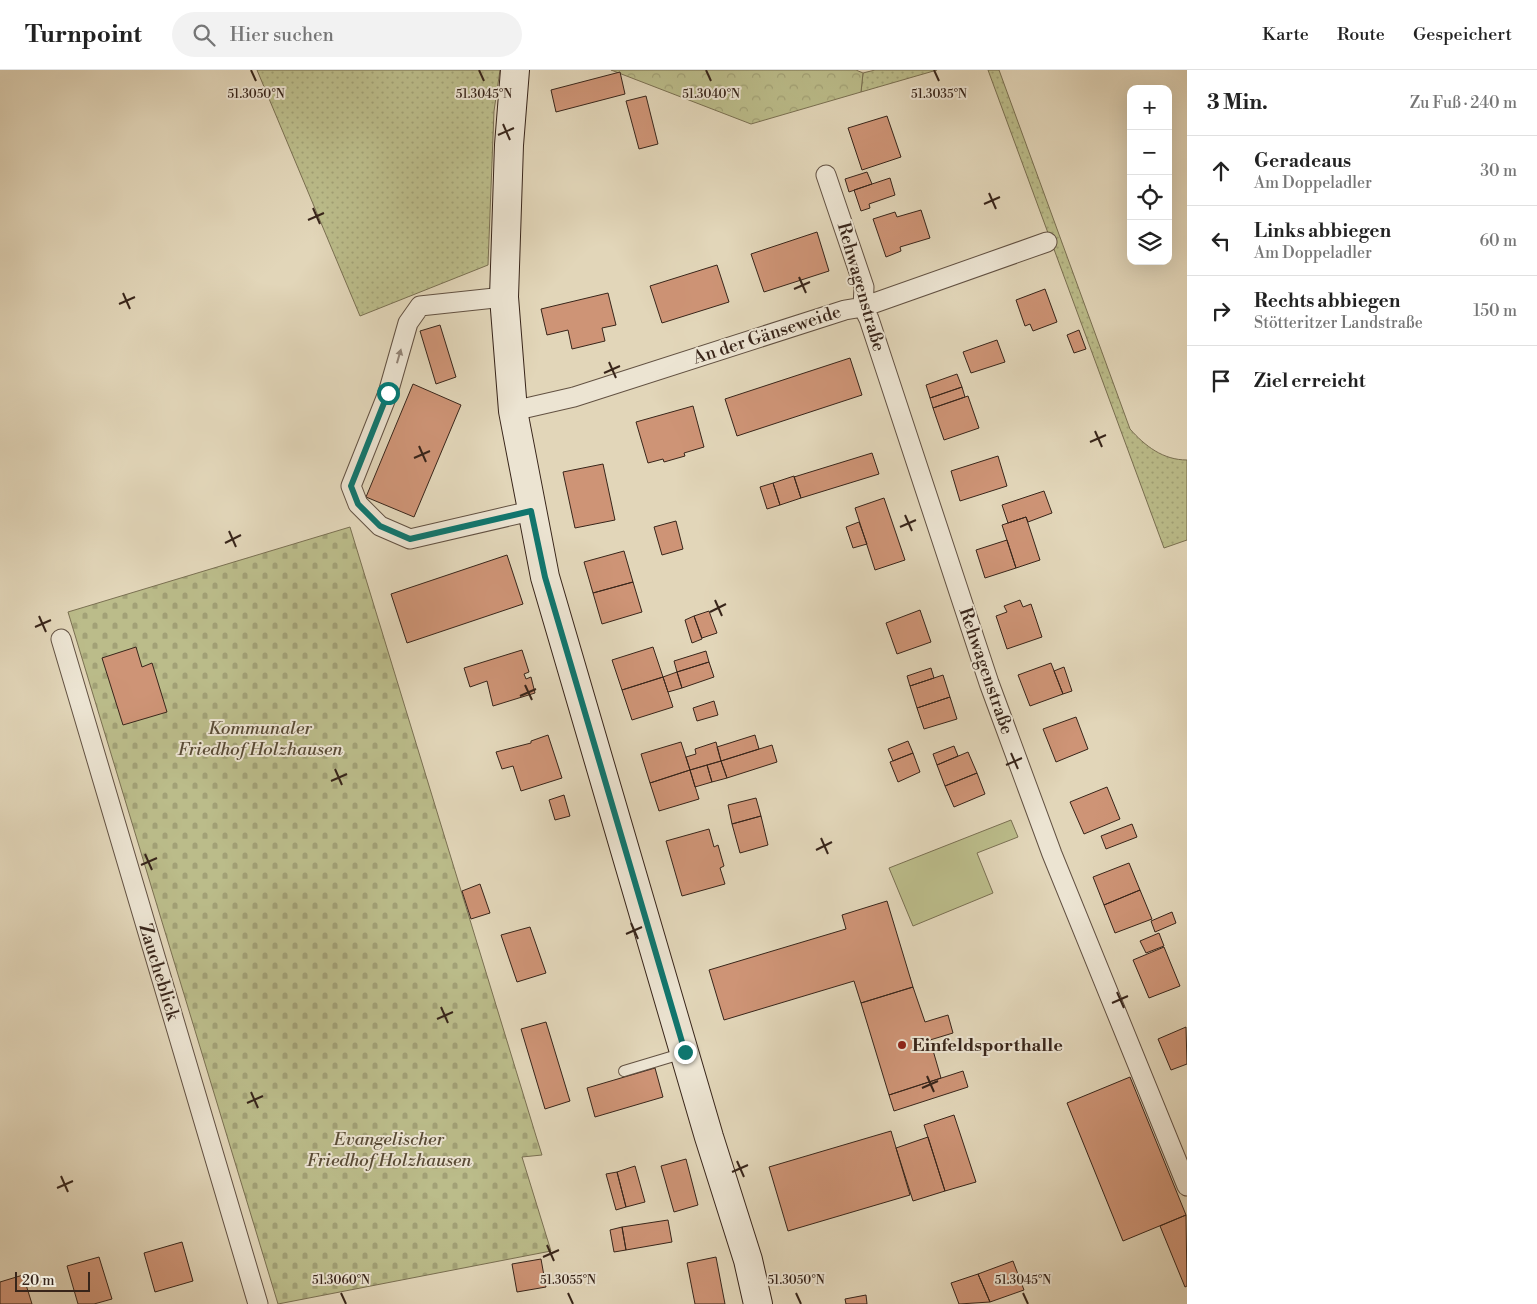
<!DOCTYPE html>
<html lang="de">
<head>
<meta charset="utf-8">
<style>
	body { margin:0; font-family:"Libre Bodoni",serif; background:#f2f2f2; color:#222 }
	.controls { position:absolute; right:15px; top:15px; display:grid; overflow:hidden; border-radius:10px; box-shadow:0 5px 20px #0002 }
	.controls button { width:45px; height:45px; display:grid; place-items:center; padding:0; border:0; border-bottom:1px solid #e0e0e0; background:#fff; color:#222; font:25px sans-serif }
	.scale { position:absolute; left:15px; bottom:12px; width:75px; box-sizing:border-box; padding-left:5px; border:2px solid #38251a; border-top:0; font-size:14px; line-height:18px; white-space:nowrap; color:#38251a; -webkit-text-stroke:4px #ece4d2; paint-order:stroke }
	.stop { position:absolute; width:15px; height:15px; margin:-11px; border:4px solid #0f766e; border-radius:50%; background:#fff }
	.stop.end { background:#0f766e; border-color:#fff; box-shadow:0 1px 5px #0008 }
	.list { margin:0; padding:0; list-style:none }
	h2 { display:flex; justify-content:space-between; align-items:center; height:65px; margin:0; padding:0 20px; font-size:21px }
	h2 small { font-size:16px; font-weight:400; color:#767676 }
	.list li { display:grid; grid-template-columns:32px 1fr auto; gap:15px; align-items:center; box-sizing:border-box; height:70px; padding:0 20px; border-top:1px solid #e0e0e0 }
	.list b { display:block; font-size:19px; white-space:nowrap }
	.list p { margin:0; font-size:16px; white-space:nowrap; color:#767676 }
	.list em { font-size:16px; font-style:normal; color:#767676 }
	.icon { flex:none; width:28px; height:28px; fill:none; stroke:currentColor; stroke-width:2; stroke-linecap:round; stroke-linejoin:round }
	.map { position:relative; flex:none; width:1187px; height:1234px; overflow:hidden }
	header { display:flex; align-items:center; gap:30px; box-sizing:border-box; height:70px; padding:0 25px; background:#fff; border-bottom:1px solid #e0e0e0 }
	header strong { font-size:24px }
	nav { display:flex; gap:28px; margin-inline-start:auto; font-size:18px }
	.search { width:350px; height:45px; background:#f2f2f2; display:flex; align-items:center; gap:12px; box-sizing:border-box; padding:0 18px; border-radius:28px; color:#767676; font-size:19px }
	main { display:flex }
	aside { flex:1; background:#fff }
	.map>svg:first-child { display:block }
	.grass { fill:url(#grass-dots); stroke:#7a7052 }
	.forest { fill:url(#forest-crowns); stroke:#7a7052 }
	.cemetery { fill:url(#cemetery-stones); stroke:#7a7052 }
	.garden { fill:#bbbc8a; stroke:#7a7052 }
	.building { fill:#ce9476; stroke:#38251a }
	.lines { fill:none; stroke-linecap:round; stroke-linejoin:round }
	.lane-casing { stroke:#625142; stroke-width:12 }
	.street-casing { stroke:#625142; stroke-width:21 }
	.secondary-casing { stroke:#38251a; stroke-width:30 }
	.lane { stroke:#ece4d2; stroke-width:10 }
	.street { stroke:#ece4d2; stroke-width:19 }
	.secondary { stroke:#ece4d2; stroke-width:28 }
	.oneway { fill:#928476 }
	.route { stroke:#0f766e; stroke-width:6 }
	.ticks { fill:none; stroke:#38251a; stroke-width:2 }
	.poi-dot { fill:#8f2418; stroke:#ece4d2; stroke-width:2 }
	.labels { text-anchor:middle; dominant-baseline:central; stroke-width:4; stroke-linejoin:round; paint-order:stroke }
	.street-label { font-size:18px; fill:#38251a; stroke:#ece4d2 }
	.park-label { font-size:18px; font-style:italic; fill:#594b36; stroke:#ece4d2 }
	.poi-label { font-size:18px; font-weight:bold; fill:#38251a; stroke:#ece4d2; text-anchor:start }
	.ticks-label { font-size:12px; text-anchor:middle; fill:#38251a; stroke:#ece4d2; stroke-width:4; stroke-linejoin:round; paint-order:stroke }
</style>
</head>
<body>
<header>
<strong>Turnpoint</strong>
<div class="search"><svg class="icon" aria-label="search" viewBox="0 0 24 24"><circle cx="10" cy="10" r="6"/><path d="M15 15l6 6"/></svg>Hier suchen</div>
<nav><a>Karte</a><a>Route</a><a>Gespeichert</a></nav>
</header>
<main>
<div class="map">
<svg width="1187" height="1234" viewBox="0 0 1187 1234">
	<defs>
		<pattern id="grass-dots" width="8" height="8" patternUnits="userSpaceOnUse" patternTransform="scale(1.25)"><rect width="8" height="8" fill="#bbbc8a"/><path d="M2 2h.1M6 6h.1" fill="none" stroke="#a2a176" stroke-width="1.8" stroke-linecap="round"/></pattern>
		<pattern id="forest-crowns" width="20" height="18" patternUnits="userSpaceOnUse" patternTransform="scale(1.25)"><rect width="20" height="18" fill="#bbbc8a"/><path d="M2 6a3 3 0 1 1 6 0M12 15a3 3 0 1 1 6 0" fill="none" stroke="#a2a176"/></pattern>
		<pattern id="cemetery-stones" width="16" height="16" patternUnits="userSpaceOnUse" patternTransform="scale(1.25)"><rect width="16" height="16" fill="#bbbc8a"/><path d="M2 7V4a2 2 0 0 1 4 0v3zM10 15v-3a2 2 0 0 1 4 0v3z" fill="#a2a176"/></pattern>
	</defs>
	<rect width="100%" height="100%" fill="#e2d6b9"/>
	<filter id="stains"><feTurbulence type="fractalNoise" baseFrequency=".004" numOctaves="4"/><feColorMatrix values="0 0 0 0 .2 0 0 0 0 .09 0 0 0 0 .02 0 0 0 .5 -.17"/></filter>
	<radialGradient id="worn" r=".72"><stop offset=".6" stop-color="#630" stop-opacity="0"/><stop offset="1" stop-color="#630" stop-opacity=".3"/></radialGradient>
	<path class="grass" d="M257 0H500L494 41 488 195 360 246Z
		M875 0H937L861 22 863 3Z
		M988 0H999L1130 359C1145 376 1163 390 1187 390V470L1164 478Z"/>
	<path class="forest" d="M611 0H856L863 3 861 22 751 54Z"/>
	<path class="cemetery" d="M350 457 536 1066 542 1085 522 1087 551 1181 278 1234 68 542Z"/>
	<path class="garden" d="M1011 750 1018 767 977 783 993 823 913 856 889 798Z"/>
	<path class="building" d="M620 2 625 24 556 42 551 20Z
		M646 26 658 74 639 79 626 31Z
		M887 46 901 87 862 100 848 58Z
		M867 102 872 114 849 122 845 109Z
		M890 108 895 125 869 134 870 138 861 141 854 120Z
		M921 140 930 168 900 177 901 181 886 187 873 149 895 142 897 147Z
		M817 162 829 201 764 222 751 184Z
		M717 195 729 232 662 253 650 216Z
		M1045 219 1057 252 1033 261 1030 254 1025 256 1016 230Z
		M608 223 616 255 602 258 605 271 572 279 568 260 547 265 541 239Z
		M440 255 456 307 436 314 420 261Z
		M1079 260 1086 279 1074 283 1067 265Z
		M997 270 1005 292 971 303 963 282Z
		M850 288 862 325 737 366 725 329Z
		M957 304 962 317 930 328 926 315Z
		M413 314 461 335 414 447 366 427Z
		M962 317 965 327 933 338 930 328Z
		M968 326 979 358 944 370 933 338Z
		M693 336 704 377 684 383 685 386 664 392 663 389 648 393 636 352Z
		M872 383 879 404 801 428 794 407Z
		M998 386 1007 416 960 431 951 401Z
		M603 394 615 450 575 458 563 402Z
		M794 406 801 428 780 435 773 413Z
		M773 413 780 435 767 439 760 417Z
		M1044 421 1052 443 1028 452 1026 447 1008 453 1002 435Z
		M884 428 905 490 875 500 855 438Z
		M1026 447 1040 490 1016 498 1002 455Z
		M676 451 683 479 662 485 654 457Z
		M859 452 867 474 853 478 846 457Z
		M1007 470 1016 498 985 508 976 480Z
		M624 481 633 512 593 523 584 492Z
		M507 485 523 534 407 573 391 524Z
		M633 512 642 542 602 554 593 523Z
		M1020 530 1023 537 1031 534 1042 567 1007 579 996 546 1007 542 1004 536Z
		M920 540 931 572 897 584 886 553Z
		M709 541 717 563 702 568 694 546Z
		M694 546 702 569 692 573 685 550Z
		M136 577 142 597 152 593 167 642 123 655 102 588Z
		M653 577 663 607 622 620 612 590Z
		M522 580 529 602 524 604 526 609 531 607 535 623 493 636 487 611 470 617 464 598Z
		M706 581 709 592 677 602 674 591Z
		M709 592 714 607 682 618 677 602Z
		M1051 593 1063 624 1030 636 1018 605Z
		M1064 597 1072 621 1063 624 1054 601Z
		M931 598 934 608 910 616 907 606Z
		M677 602 682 618 668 622 663 607Z
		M943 605 950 627 917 638 910 616Z
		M663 607 673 637 632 650 622 620Z
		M950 627 957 649 924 659 917 638Z
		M714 631 718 645 697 651 693 638Z
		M1076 647 1088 679 1056 692 1043 659Z
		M548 665 562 708 521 721 513 696 502 699 496 682 531 673V671Z
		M755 665 759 679 721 691 717 677Z
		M908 671 913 683 893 691 888 679Z
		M681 672 690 700 650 713 641 684Z
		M716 672 721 691 690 700 686 687 696 684 695 679Z
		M772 675 777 692 727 708 721 691Z
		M954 676 958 686 937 695 933 684Z
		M968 682 977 703 945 716 937 695Z
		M913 683 920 702 898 712 890 692Z
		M721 691 727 708 712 712 707 695Z
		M707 695 712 712 695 717 690 700Z
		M690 700 699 729 659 741 650 713Z
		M977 703 985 724 954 737 945 716Z
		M1107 717 1120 749 1084 764 1070 732Z
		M564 725 570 746 555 750 549 730Z
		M756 728 761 746 732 754 728 735Z
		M761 746 768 775 740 783 732 754Z
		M1132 754 1137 767 1106 779 1101 766Z
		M709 759 714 777 718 775 724 796 720 798 725 814 682 826 666 771Z
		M1129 793 1140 820 1104 835 1093 807Z
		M480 814 490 843 471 849 462 821Z
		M1140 820 1152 849 1115 863 1104 835Z
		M887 831 913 917 861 933 854 911 724 950 709 900 846 859 842 845Z
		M1172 842 1176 853 1155 862 1151 851Z
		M530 857 546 903 517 912 501 865Z
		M1159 863 1164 876 1146 883 1140 871Z
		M1164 877 1180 916 1149 928 1133 890Z
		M913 917 925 952 948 945 953 963 930 970 941 1008 889 1025 861 933Z
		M546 952 570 1031 545 1039 521 959Z
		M1186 957 1187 994 1171 1000 1158 969Z
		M655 998 663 1027 595 1047 587 1018Z
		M963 1001 968 1017 894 1041 889 1025Z
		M1130 1007 1186 1145 1123 1171 1067 1033Z
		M954 1045 976 1112 945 1121 924 1055Z
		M891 1061 910 1125 788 1161 769 1097Z
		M928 1067 945 1121 913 1131 896 1078Z
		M686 1089 698 1135 674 1142 661 1096Z
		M635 1096 645 1132 626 1137 617 1102Z
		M617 1102 626 1137 616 1140 606 1104Z
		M1186 1145 1187 1216 1185 1217 1160 1156Z
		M668 1150 672 1172 626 1180 622 1157Z
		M622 1157 626 1180 614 1182 610 1160Z
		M182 1172 193 1211 155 1222 144 1183Z
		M99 1187 112 1229 94 1234H78L67 1196Z
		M716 1187 725 1234H695L687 1193Z
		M541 1189 546 1217 517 1222 512 1194Z
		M1013 1191 1024 1220 990 1232 978 1204Z
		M978 1204 990 1232 959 1234 951 1213Z
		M23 1205 32 1234H0V1212Z
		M866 1225 867 1234H846L845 1229Z"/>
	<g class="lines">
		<defs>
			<path id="lane" d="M624 1001 684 983"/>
			<path id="street" d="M826 105 864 217 863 237 869 249 989 613 1052 784 1187 1116
				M504 227 420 236 408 253 388 323 351 416 358 434 380 456 410 469 531 441
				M513 341 574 327 845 240 863 237 1047 172
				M61 569 258 1234"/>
			<path id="secondary" d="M515 0 509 75 504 227 513 341 545 507 709 1067 748 1190 758 1234"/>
		</defs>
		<use href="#lane" class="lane-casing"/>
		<use href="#street" class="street-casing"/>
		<use href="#secondary" class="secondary-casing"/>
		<use href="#lane" class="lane"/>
		<use href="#street" class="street"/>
		<use href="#secondary" class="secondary"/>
	</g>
	<defs><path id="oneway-solid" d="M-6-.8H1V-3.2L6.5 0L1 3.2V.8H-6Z" transform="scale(1.25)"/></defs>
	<use class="oneway" href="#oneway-solid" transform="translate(399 286) rotate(-74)"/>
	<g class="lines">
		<path class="route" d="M388 323 351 416 358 434 380 456 410 469 531 441 545 507 685 982"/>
	</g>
	<path class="ticks" d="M251 0 256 11M479 0 484 11M706 0 711 11M934 0 939 11M503 54 510 70M498 65 514 58M989 123 996 139M984 134 1000 127M313 138 320 154M308 150 324 143M799 207 806 223M794 219 810 212M123 223 130 239M119 234 135 227M609 292 616 308M604 303 620 296M1095 361 1102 377M1090 372 1106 365M419 376 426 392M414 388 430 381M905 445 912 461M900 457 916 450M229 461 236 477M225 473 241 465M715 530 722 546M710 542 726 534M39 546 46 562M35 557 51 550M525 615 532 630M520 626 536 619M1011 683 1018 699M1006 695 1022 688M335 699 342 715M331 711 347 704M821 768 828 784M816 780 832 772M145 784 152 800M141 795 157 788M631 853 638 869M626 864 642 857M1117 922 1124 938M1112 933 1128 926M441 937 448 953M437 949 453 942M927 1006 934 1022M922 1018 938 1011M251 1022 258 1038M247 1033 263 1026M737 1091 744 1107M732 1102 748 1095M61 1106 68 1122M57 1118 73 1111M547 1175 554 1191M543 1187 559 1180M341 1223 346 1234M568 1223 573 1234M796 1223 801 1234M1023 1223 1028 1234"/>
	<circle class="poi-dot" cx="902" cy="975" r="5"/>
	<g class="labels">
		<g class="street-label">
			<text transform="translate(861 217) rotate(74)">Rehwagenstraße</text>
			<text transform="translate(767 265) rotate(-18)">An der Gänseweide</text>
			<text transform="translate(986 601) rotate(71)">Rehwagenstraße</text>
			<text transform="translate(159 902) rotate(73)">Zaucheblick</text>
		</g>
		<g class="park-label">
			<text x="260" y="658">Kommunaler<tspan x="260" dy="21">Friedhof Holzhausen</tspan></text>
			<text x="389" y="1069">Evangelischer<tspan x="389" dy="21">Friedhof Holzhausen</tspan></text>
		</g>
		<g class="poi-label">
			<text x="912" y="975">Einfeldsporthalle</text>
		</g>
	</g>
	<g class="ticks-label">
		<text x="711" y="28">51.3040°N</text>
		<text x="256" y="28">51.3050°N</text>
		<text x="484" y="28">51.3045°N</text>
		<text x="939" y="28">51.3035°N</text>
		<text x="341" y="1214">51.3060°N</text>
		<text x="568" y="1214">51.3055°N</text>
		<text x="796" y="1214">51.3050°N</text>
		<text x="1023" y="1214">51.3045°N</text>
	</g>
	<rect width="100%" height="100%" filter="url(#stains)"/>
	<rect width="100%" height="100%" fill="url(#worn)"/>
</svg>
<div class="controls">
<button>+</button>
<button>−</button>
<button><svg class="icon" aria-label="locate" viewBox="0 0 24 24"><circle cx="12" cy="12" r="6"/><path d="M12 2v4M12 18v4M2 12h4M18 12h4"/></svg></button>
<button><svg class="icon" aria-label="layers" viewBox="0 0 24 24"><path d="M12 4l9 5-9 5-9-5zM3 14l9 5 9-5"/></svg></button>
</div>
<div class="scale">20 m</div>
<div class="stop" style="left:388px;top:323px"></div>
<div class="stop end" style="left:685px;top:982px"></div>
</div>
<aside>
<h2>3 Min.<small>Zu Fuß · 240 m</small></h2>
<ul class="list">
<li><svg class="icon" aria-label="ahead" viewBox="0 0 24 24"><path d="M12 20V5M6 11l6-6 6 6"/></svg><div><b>Geradeaus</b><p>Am Doppeladler</p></div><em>30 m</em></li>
<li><svg class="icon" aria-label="left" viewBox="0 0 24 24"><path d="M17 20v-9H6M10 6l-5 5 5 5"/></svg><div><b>Links abbiegen</b><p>Am Doppeladler</p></div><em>60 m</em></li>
<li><svg class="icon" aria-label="right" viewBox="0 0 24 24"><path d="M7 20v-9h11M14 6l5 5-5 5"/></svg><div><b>Rechts abbiegen</b><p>Stötteritzer Landstraße</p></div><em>150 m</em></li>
<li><svg class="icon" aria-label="arrive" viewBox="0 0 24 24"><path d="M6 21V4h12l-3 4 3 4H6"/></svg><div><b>Ziel erreicht</b></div></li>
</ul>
</aside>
</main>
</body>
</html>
